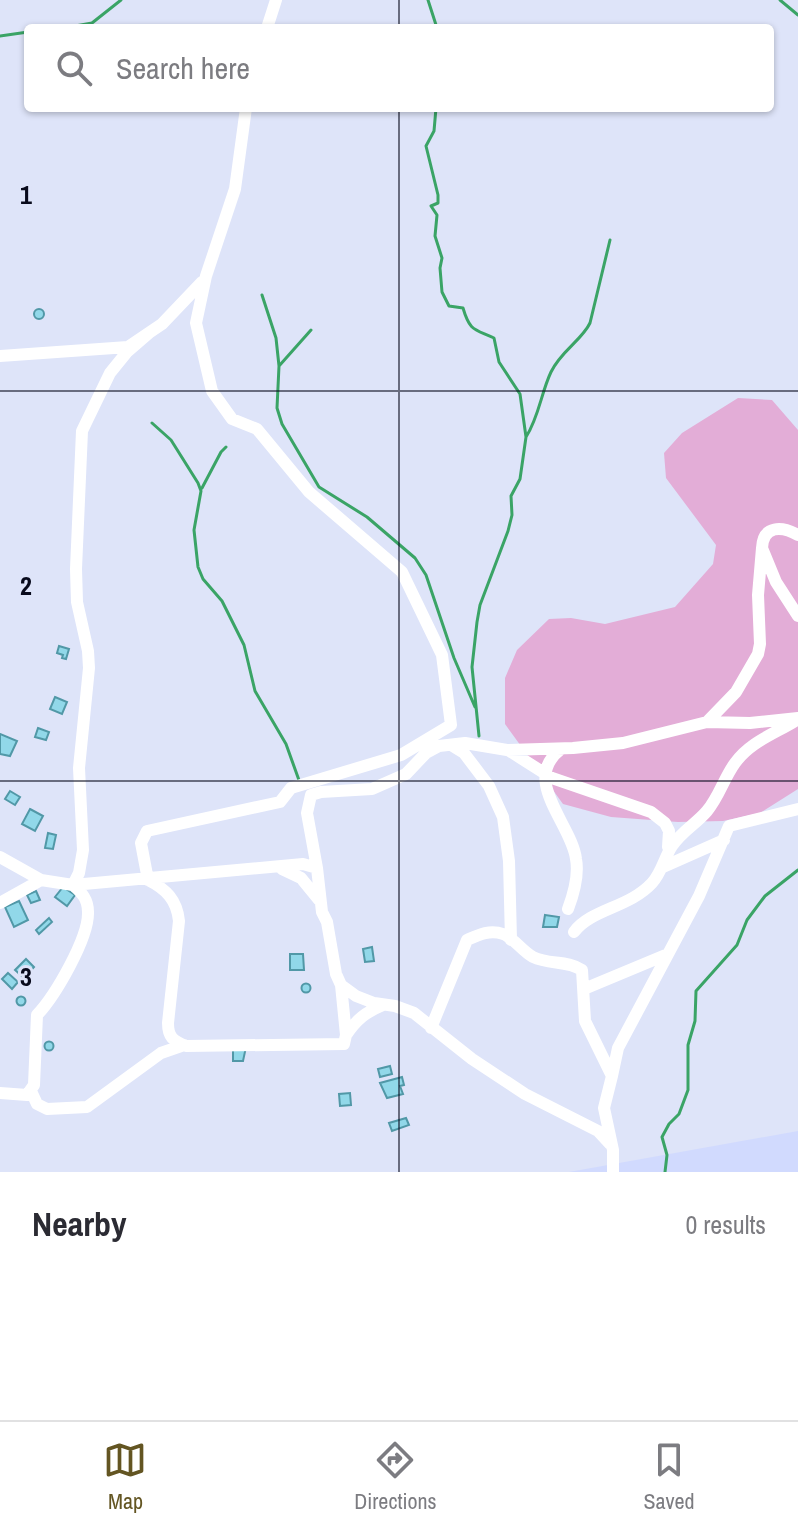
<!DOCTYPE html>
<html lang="en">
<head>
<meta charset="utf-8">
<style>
	body { margin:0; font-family:"Archivo Narrow",sans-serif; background:#f7f7f7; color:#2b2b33 }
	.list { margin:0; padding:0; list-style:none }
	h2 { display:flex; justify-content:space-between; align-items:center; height:104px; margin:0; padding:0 32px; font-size:34px }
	h2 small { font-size:26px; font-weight:400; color:#7c7c81 }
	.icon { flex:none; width:44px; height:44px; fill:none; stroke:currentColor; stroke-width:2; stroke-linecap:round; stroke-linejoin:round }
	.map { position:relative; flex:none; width:798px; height:1172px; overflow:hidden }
	.search { position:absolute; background:#fff; box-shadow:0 2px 6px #0004; left:24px; right:24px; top:24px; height:88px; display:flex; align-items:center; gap:20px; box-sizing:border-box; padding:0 28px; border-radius:8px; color:#7c7c81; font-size:30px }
	.sheet { height:248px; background:#fff }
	nav { display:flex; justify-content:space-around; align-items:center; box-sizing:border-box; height:112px; border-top:2px solid #e1e1e2; background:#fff; font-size:22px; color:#7c7c81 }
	nav a { display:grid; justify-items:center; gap:4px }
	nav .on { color:#635522 }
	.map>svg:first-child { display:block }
	.built { fill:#d1dafe }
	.green { fill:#e3add7 }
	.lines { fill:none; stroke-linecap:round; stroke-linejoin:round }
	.stream { stroke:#3aa466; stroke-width:3 }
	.building { fill:#91d8e9; stroke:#5198a7; stroke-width:2 }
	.street { stroke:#fff; stroke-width:12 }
	.grid { fill:none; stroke:#080a1c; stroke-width:2; stroke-opacity:0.55 }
	.grid-label { font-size:26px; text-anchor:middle; font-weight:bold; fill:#080a1c; stroke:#dee4f9; stroke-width:6; stroke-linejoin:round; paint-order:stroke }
</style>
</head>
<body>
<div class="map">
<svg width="798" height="1172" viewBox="0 0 798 1172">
	<rect width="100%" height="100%" fill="#dee4f9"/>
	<path class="built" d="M798 1131V1172H569Z"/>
	<path class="green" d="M738 398 772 400 798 430V789L760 813 723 821 678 822 611 817 563 804 505 724V678L517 650 549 619 571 618 605 624 675 607 713 564 716 545 666 478 664 453 682 433Z"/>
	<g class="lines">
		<path class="stream" d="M428 0 437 28
			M780 0 798 15
			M64 28 92 23 121 0
			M0 36 28 32
			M436 108 434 131 426 146 438 195V203L431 206 437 215 435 236 442 258 440 268 442 292 449 306 463 308C470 332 475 329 494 338L499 362 520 394 526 437 520 479 511 496 512 515 508 531 480 605 477 622 472 667 479 736
			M262 295 276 338 279 366 277 408 282 424 319 487 367 517 415 558 426 575 454 658 475 707
			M279 366 311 330
			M152 423 171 440 198 483 201 491 194 530 198 567 203 579 222 601 244 645 255 691 286 744 300 783
			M526 437C539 417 541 393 551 372 561 351 582 340 590 323L610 240
			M202 488 221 452 226 447
			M665 1172 667 1155 662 1137 669 1124 679 1114 688 1090V1045L695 1021 696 991 737 945 747 920 765 896 798 870"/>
	</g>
	<path class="building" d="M34 314a5 5 0 1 1 10 0a5 5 0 1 1-10 0Z
		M59 646 69 649 66 659 62 658 63 655 57 653Z
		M55 697 67 702 62 714 50 709Z
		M38 728 49 732 46 740 35 737Z
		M0 734 17 741 10 756 0 754Z
		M10 791 20 797 15 805 5 799Z
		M30 809 43 816 35 831 22 824Z
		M48 833 56 835 53 849 45 848Z
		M63 887 75 895 67 906 55 897Z
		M36 891 40 900 31 903 27 895Z
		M19 901 28 920 14 927 5 907Z
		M545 915 559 917 557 927H543Z
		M49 918 52 922 39 934 36 930Z
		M372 947 374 961 365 962 363 949Z
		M290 954H303L304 970H290Z
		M26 959 34 967 24 978 15 970Z
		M8 973 18 982 12 989 2 979Z
		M301.5 988a4.5 4.5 0 1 1 9 0a4.5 4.5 0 1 1-9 0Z
		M16.5 1001a4.5 4.5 0 1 1 9 0a4.5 4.5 0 1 1-9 0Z
		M44.5 1046a4.5 4.5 0 1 1 9 0a4.5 4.5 0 1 1-9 0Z
		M233 1047H246L243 1061H233Z
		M390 1066 392 1074 380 1077 378 1069Z
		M402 1077 404 1085 400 1086 403 1094 387 1098 380 1083Z
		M350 1093 351 1105 340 1106 339 1094Z
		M406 1118 409 1125 392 1131 389 1123Z"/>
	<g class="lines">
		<path class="street" d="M267 28 276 0
			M0 356 128 347 162 324 202 282
			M762 548C763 525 782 526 798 535
			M707 722 736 692 758 654 760 644 758 595 762 548 776 582 798 616
			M451 745 464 753 489 786 503 817 509 861 511 940
			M561 749C520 780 572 824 576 859 579 875 574 893 568 909
			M508 750 552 778 651 812 665 823 669 831 668 847
			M0 857 41 880 73 885 303 864 317 868 322 912 327 922 336 974 341 985 346 1035 344 1044 186 1046C173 1041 168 1037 168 1023L179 921C177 900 166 889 148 880
			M663 867 724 840
			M317 868 307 813 311 795 321 792 372 789 406 774 426 753 439 746 465 743 507 750 573 748 623 743 707 722 750 723 798 718
			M282 869 301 878 319 900
			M148 880 141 843 147 831 280 802 291 788 401 755 451 725 442 655 402 572 309 492 257 429 232 419 212 391 196 323 206 276 235 189 246 108
			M0 903 41 880
			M574 932C591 909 629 908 652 883 662 872 664 858 672 846 681 832 696 824 707 811 719 797 724 778 735 763 750 742 774 734 795 721
			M341 985 356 996 374 1003 395 1006 414 1013 472 1059 525 1094 598 1131 610 1144
			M584 989 668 954
			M431 1028 467 940C478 935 490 929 503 934 514 938 522 951 533 957 549 965 567 960 582 970L585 1021 612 1076 604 1108 613 1150V1172
			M346 1035C357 1019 366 1012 383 1005
			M612 1076 618 1048 699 896 729 826 798 809
			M31 1091 37 1104 47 1109 87 1107 161 1053 184 1045
			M0 1093 27 1095 34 1085 37 1015C55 996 89 938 88 912 88 899 82 893 73 885L79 873 83 850 79 768 89 668 88 651 77 602 76 569 82 431 110 373 127 352 149 333"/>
	</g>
	<path class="grid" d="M399 0V28M399 108V1172M0 391H798M0 781H798"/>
	<g class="grid-label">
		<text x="26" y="204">1</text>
		<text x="26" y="595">2</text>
		<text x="26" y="986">3</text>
	</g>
</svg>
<div class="search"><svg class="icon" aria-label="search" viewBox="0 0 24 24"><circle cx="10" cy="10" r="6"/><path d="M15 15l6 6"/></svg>Search here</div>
</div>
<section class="sheet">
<h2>Nearby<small>0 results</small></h2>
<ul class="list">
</ul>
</section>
<nav>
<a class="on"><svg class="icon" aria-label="map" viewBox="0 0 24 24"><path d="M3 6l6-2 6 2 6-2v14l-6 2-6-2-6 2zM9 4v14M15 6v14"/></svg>Map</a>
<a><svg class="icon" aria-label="directions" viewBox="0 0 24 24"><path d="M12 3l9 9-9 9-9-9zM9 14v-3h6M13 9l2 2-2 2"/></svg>Directions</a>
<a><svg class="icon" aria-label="saved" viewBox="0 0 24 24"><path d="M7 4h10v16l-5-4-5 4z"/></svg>Saved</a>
</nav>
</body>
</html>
